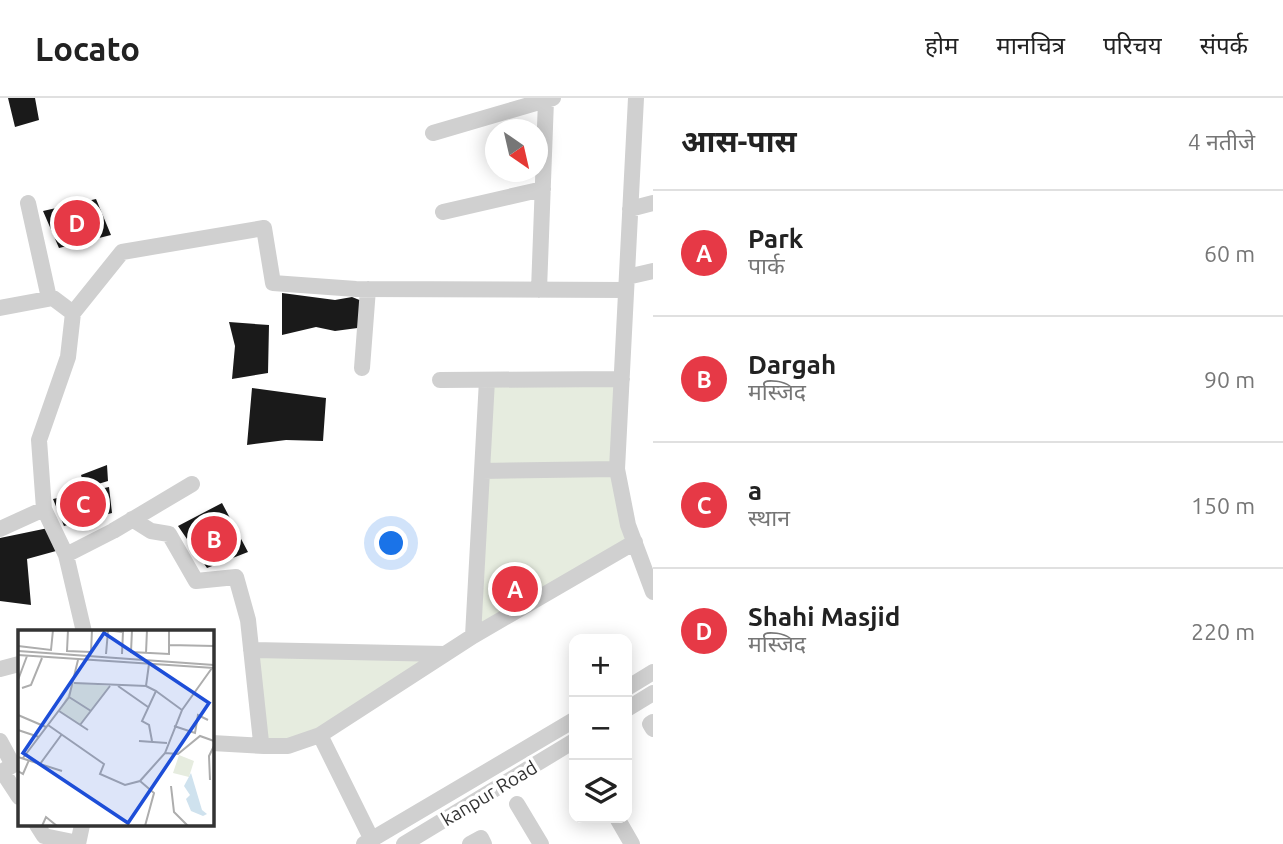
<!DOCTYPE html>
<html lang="hi">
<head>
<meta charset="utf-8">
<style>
	body { margin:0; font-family:Ubuntu,"Noto Sans Devanagari",sans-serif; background:#f6f6f6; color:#222 }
	.controls { position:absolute; right:21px; bottom:21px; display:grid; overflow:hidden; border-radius:14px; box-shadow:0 4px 18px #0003 }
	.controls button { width:63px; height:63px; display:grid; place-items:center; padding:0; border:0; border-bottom:2px solid #e0e0e0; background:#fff; color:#222; font:35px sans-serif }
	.compass { position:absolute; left:485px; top:21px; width:63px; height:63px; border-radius:50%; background:#fff; box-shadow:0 4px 18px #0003; rotate:146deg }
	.you { position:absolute; left:392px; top:446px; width:24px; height:24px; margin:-18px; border:5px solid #fff; border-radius:50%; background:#1a73e8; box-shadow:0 0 0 10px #1a73e833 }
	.badge { display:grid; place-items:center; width:46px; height:46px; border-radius:50%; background:#e63946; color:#fff; font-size:23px; font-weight:700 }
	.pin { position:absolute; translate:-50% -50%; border:4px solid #fff; box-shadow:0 2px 7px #0006 }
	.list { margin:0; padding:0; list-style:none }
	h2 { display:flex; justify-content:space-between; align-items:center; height:91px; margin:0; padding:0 28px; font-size:30px }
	h2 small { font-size:23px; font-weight:400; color:#767676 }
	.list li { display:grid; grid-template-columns:46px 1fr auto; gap:21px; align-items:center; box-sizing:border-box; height:126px; padding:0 28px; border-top:2px solid #e0e0e0 }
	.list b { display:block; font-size:26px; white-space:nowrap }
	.list p { margin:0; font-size:23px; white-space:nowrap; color:#767676 }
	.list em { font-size:23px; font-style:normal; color:#767676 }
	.icon { flex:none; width:38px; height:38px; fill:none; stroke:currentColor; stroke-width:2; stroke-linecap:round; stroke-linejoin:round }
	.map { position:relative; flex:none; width:653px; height:746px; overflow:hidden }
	header { display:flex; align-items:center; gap:42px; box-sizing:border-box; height:98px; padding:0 35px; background:#fff; border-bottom:2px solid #e0e0e0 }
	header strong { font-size:33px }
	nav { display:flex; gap:38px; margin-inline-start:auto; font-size:24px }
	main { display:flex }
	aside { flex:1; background:#fff }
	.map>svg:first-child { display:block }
	.green { fill:#e6ecdf }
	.building { fill:#1a1a1a }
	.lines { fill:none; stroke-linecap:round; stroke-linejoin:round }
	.minor { stroke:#d0d0d0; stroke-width:16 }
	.labels { text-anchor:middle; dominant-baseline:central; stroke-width:7; stroke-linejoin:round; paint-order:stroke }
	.street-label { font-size:19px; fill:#333; stroke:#fff }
	.inset-road { fill:none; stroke:#adadad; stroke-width:2 }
	.view { fill:#1d4ed8; fill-opacity:0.15; stroke:#1d4ed8; stroke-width:3.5 }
	.inset-edge { fill:none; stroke:#333; stroke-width:3.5 }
</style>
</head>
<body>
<header>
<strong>Locato</strong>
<nav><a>होम</a><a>मानचित्र</a><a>परिचय</a><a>संपर्क</a></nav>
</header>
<main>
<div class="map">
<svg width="653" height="746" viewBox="0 0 653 746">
	<rect width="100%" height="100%" fill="#fff"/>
	<path class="green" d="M622 281 617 371 635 444 473 538 487 282Z
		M251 552 436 562 320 637 264 648Z"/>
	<path class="building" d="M8 0H35L39 22 15 29Z
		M96 101 111 137 59 150 43 113Z
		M282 195 335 202 352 199 367 205 365 229 335 233 316 229 282 237Z
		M229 224 269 227 268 275 232 281 235 248Z
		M252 290 326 300 323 343 286 342 247 347Z
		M107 367 108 383 85 390 81 377Z
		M109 389 112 415 64 428 53 401Z
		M222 405 248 454 207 470 178 428Z
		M53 429 56 453 27 461 31 507 0 503V440Z"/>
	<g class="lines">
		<path class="minor" d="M636 0 617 371 628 427 653 494
			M433 35 553 0
			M28 105 49 200
			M630 111 653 105
			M443 114 543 91
			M627 179 653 173
			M539 192 546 2
			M0 210 53 200 73 215
			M362 270 368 191
			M440 282 622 281
			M482 373 617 371
			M44 411 66 457 84 534
			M132 421 151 433 169 436 196 483 236 479 248 522 261 644 264 648H288L320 637
			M0 431 44 411 39 342 68 259 73 215 122 154 264 130 273 185 356 191 626 192
			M66 457 113 433 192 386
			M473 538 487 282
			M251 552 445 556
			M0 571 19 566
			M627 590 653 574
			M627 611 653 595
			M653 624 650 626 653 631
			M0 643 13 667 0 675
			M212 645 264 648
			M4 676 19 699
			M517 706 541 746
			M617 720 632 746
			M37 727 44 738 78 745
			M372 742 320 637 473 538 635 444
			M78 746 82 727
			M364 746 574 622
			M404 746 574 643
			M470 746 481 740 484 746"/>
	</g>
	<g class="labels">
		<g class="street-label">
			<text transform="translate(489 695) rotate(-31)">kanpur Road</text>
		</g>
	</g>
	<g transform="translate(18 532)">
		<rect width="196" height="196" fill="#fff"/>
		<path d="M56 53 92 56 62 95 41 81ZM161 125 176 131 171 147 155 143Z" fill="#e6ecdf"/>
		<path d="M173 143 184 180 189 184 185 186 173 181 168 169 172 165 166 156Z" fill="#cfe2ee"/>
		<path class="inset-road" d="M50 0 49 21 73 22 74 0M87 0 105 2 104 24M114 0 113 22 151 24V0M151 15 196 16M0 16 33 20 35 0M0 21 196 35M128 23 129 0M88 24 90 1M0 25 196 38M0 50 9 26M56 53 128 56 131 34M100 56 130 77M128 56 138 61 124 91 131 95 134 111M4 58 13 55 24 28M138 61 164 80 147 123M51 67 73 81M164 80 194 38M41 81 70 100M0 85 28 97M30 95 86 134 82 144 107 155 122 151 147 123 160 124 182 106 196 111M62 95 92 56M156 96 177 103 180 85 190 90M0 100 21 107M121 111 149 113M0 127 44 141M5 128 51 67 60 30M22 134 44 104M0 141 5 144 11 130M192 150 191 126 196 116M122 151 136 163 127 196M153 156 156 182 170 196M24 196 28 187 39 196"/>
		<path class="view" d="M86 3 191 73 110 193 5 123Z"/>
		<rect width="196" height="196" class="inset-edge"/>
	</g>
</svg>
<div class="controls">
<button>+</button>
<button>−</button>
<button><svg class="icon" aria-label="layers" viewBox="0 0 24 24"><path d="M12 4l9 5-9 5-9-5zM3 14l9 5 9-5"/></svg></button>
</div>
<svg class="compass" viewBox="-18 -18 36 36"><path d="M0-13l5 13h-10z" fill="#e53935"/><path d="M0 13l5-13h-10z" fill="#767676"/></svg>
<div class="you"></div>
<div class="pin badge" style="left:515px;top:491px">A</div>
<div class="pin badge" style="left:214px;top:441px">B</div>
<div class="pin badge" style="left:83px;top:406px">C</div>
<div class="pin badge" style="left:77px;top:125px">D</div>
</div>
<aside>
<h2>आस-पास<small>4 नतीजे</small></h2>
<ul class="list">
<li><span class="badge">A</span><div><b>Park</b><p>पार्क</p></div><em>60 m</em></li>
<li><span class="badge">B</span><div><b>Dargah</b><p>मस्जिद</p></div><em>90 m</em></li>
<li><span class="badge">C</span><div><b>a</b><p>स्थान</p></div><em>150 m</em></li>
<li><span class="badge">D</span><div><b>Shahi Masjid</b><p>मस्जिद</p></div><em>220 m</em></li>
</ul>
</aside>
</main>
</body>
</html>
